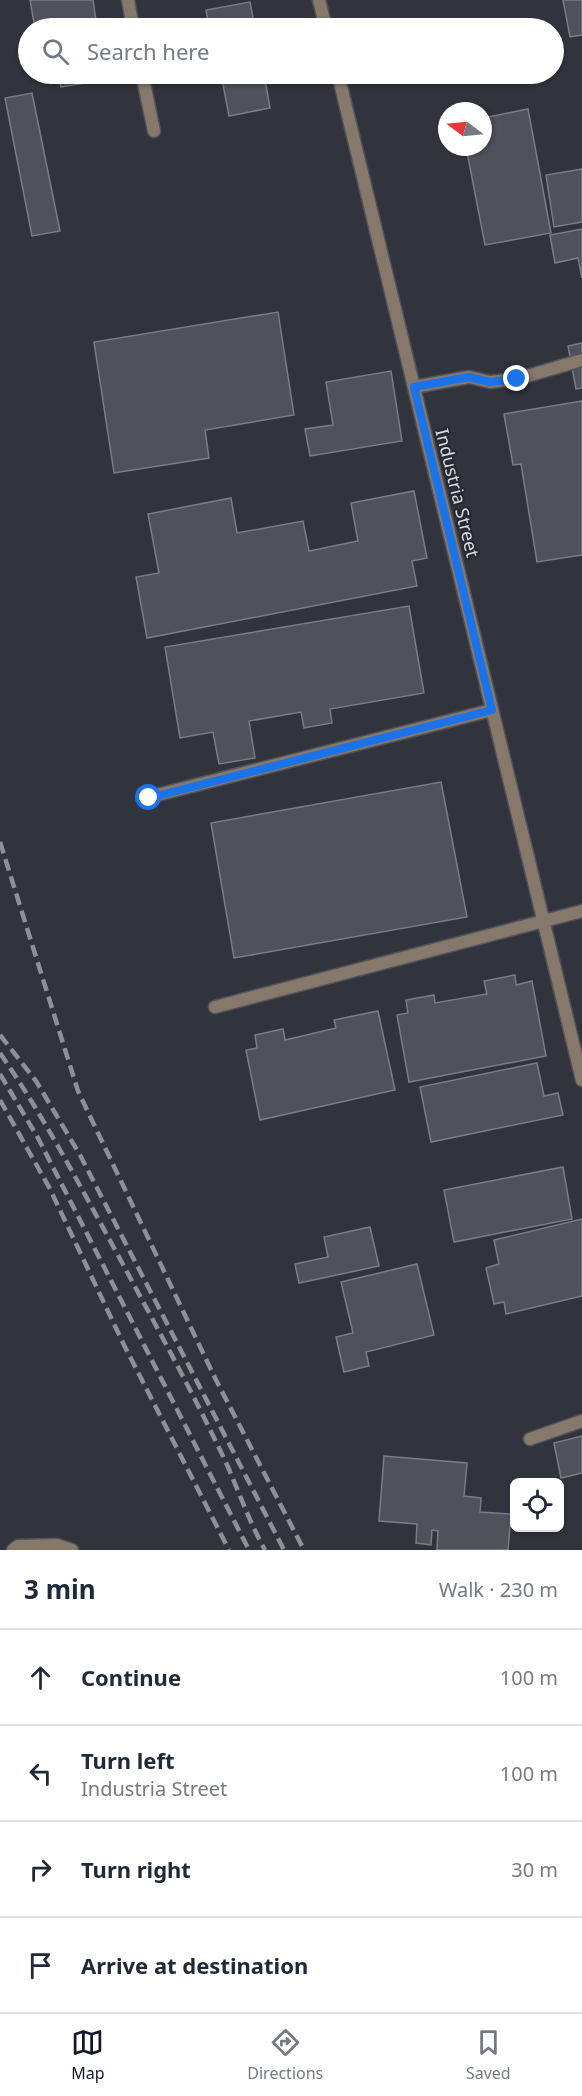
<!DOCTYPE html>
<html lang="en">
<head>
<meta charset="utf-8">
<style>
	body { margin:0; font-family:"Noto Sans",sans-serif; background:#f6f6f7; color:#1f2937 }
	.controls { position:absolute; right:18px; bottom:18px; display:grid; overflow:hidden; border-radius:9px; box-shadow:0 2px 4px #0004 }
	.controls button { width:54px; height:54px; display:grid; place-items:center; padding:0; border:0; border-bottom:2px solid #e0e1e3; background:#fff; color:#1f2937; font:30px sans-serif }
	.compass { position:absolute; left:438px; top:102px; width:54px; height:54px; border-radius:50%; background:#fff; box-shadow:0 2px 4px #0004; rotate:286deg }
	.stop { position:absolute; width:18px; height:18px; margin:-14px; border:4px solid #1a73e8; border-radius:50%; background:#fff }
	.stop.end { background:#1a73e8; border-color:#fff; box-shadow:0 2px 6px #0008 }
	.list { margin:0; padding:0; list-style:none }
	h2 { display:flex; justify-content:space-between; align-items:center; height:78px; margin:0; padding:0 24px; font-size:26px }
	h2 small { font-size:20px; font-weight:400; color:#747a83 }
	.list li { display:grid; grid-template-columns:39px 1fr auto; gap:18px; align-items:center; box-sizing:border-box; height:96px; padding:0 24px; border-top:2px solid #e0e1e3 }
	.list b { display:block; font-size:22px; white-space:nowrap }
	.list p { margin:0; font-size:20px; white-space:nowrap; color:#747a83 }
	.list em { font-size:20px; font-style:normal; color:#747a83 }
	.icon { flex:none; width:33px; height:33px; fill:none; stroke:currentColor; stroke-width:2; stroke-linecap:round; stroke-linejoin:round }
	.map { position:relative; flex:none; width:582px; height:1550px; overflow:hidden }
	.search { position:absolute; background:#fff; box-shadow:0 2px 4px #0004; left:18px; right:18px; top:18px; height:66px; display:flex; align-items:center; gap:15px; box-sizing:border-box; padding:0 21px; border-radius:33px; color:#747a83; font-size:22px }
	.sheet { height:462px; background:#fff }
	nav { display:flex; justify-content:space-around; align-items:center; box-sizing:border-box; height:84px; border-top:2px solid #e0e1e3; background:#fff; font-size:16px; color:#747a83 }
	nav a { display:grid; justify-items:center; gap:3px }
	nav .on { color:#111827 }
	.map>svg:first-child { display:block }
	.building { fill:#4f515b; stroke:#7a7c87; stroke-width:1.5 }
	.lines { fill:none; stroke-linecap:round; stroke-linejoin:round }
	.lane-casing { stroke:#50525b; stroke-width:15 }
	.lane { stroke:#86786b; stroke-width:12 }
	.rail { stroke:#8e9097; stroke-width:4.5; stroke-dasharray:12 6; stroke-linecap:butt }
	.route { stroke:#1a73e8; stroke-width:8 }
	.labels { text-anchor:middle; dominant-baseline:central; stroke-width:4.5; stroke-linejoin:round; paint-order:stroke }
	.street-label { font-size:18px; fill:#dadce1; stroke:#282a33 }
</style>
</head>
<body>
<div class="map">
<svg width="582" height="1550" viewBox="0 0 582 1550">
	<rect width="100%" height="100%" fill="#32343d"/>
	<path class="building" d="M30 0H93L97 28H52L51 21 34 23Z
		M563 0H582V35L570 37Z
		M250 2 255 28H209L206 10Z
		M59 74H104L105 80 61 87Z
		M180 74H214L181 79Z
		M221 74H264L270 108 229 116Z
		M32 93 60 231 32 236 5 98Z
		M528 109 551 233 485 245 466 147H483V118Z
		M582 169V222L554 227 546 175Z
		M582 229V278L578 258 555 263 550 235Z
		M278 312 294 415 205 430 209 458 114 473 94 342Z
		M582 343V388L576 389 568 346Z
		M391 371 402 441 310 456 305 429 333 425 326 382Z
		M582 401V555L537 562 521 464 513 465 504 414Z
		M414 491 427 558 412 561 417 586 147 638 136 577 159 573 148 514 231 498 237 533 303 521 309 551 358 541 351 503Z
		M409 606 424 693 330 709 332 723 304 728 301 712 249 721 255 758 219 764 213 732 180 738 165 647Z
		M441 782 467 917 234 958 211 823Z
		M515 975 516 985 532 981 546 1056 409 1082 397 1015 408 1013 406 1000 434 995 435 1003 487 994 484 981Z
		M378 1011 395 1090 260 1120 246 1050 257 1048 255 1035 283 1029 285 1040 336 1028 334 1020Z
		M537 1063 544 1096 558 1093 563 1115 431 1142 420 1087Z
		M563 1167 572 1219 454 1242 444 1190Z
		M582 1219V1296L506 1314 504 1302 494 1304 486 1268 499 1264 494 1240Z
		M370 1227 379 1266 299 1283 295 1264 328 1257 324 1237Z
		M417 1264 434 1335 366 1352 369 1366 344 1372 336 1337 353 1333 341 1282Z
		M582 1436V1473L561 1478 554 1443Z
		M384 1456 467 1463 464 1496 481 1498 480 1512 511 1514 508 1550H437L438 1531 432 1530 431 1545 416 1543 417 1524 379 1521Z"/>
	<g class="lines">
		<defs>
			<path id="lane" d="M128 0 133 28
				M319 0 326 28
				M142 74 154 131
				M338 74 582 1080
				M414 387 469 377 490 382 517 379 582 360
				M149 797 492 710
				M215 1007 582 911
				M530 1439 582 1421
				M13 1550 18 1546 57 1545 72 1550"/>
		</defs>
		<use href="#lane" class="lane-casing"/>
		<use href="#lane" class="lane"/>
		<path class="rail" d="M0 842 78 1091 215 1378 304 1550
			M0 1035 36 1081 80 1155 284 1550
			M0 1053C45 1118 81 1188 119 1257 156 1326 195 1396 228 1467 240 1495 250 1523 265 1550
			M0 1074 38 1138 249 1550
			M0 1100 50 1189 124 1345 229 1550"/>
	</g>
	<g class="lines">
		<path class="route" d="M149 798 492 710 414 387 469 377 490 382 517 379"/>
	</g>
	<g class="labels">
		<g class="street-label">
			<text transform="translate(458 493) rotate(76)">Industria Street</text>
		</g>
	</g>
</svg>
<div class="controls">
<button><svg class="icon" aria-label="locate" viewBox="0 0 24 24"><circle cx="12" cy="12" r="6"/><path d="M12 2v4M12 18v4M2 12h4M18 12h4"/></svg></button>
</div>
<svg class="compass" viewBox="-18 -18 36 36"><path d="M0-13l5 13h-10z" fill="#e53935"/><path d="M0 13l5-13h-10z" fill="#747a83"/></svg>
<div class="stop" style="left:149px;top:798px"></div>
<div class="stop end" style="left:517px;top:379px"></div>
<div class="search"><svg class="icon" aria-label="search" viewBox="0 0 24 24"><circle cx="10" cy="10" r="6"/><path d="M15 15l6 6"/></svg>Search here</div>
</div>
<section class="sheet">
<h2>3 min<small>Walk · 230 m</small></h2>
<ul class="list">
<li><svg class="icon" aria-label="ahead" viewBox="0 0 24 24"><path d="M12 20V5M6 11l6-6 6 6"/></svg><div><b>Continue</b></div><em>100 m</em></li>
<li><svg class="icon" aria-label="left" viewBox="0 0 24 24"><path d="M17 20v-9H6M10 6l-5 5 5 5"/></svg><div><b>Turn left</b><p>Industria Street</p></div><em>100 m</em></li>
<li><svg class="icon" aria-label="right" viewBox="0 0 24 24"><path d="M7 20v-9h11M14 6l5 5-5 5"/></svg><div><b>Turn right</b></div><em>30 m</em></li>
<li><svg class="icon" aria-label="arrive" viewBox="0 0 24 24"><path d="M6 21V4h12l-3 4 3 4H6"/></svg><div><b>Arrive at destination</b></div></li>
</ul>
</section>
<nav>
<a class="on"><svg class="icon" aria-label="map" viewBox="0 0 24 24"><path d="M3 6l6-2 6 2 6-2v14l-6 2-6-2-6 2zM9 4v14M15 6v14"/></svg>Map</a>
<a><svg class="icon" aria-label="directions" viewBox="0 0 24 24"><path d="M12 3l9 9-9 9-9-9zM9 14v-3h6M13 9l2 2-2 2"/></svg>Directions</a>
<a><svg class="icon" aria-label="saved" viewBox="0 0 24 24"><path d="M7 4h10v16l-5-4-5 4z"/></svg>Saved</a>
</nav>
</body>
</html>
